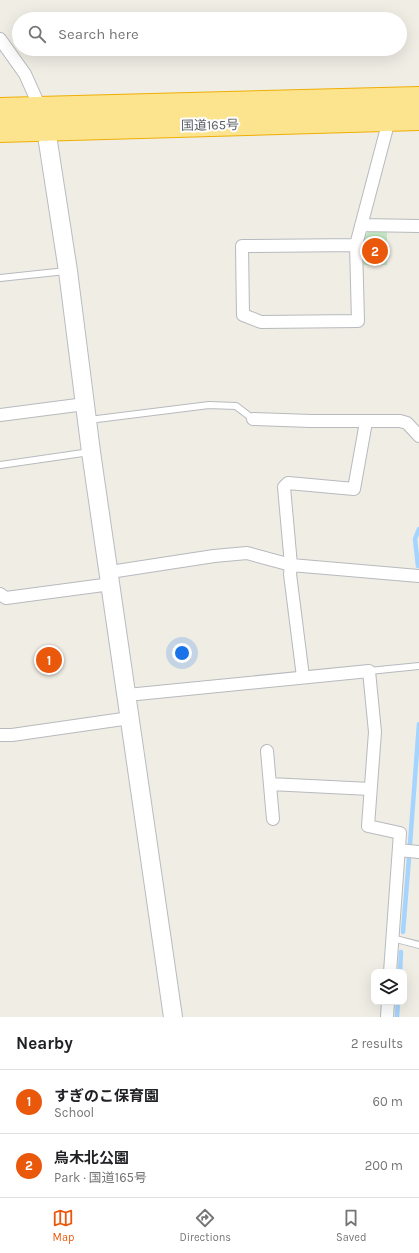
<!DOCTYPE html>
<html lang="en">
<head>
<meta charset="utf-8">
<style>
	body { margin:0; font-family:Karla,"Noto Sans JP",sans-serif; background:#f6f6f6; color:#202124 }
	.controls { position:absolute; right:12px; bottom:12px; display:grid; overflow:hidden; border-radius:8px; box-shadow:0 4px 16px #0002 }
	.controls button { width:36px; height:36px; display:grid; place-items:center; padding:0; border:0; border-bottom:1px solid #e0e0e0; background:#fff; color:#202124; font:20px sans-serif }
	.you { position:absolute; left:182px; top:653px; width:14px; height:14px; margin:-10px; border:3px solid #fff; border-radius:50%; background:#1a73e8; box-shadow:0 0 0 6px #1a73e833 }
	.badge { display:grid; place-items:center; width:26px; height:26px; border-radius:50%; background:#ea580c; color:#fff; font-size:13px; font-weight:700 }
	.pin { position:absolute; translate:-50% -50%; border:2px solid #fff; box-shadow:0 1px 4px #0006 }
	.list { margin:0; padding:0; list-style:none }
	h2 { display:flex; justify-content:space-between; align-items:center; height:52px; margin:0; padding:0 16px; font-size:17px }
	h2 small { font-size:13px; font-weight:400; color:#757577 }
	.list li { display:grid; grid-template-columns:26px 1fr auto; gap:12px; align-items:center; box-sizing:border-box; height:64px; padding:0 16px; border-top:1px solid #e0e0e0 }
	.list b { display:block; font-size:15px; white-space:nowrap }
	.list p { margin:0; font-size:13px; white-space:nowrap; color:#757577 }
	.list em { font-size:13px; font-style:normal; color:#757577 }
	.icon { flex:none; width:22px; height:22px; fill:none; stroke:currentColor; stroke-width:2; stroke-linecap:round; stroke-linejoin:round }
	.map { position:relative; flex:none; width:419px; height:1017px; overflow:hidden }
	.search { position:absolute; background:#fff; box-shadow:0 4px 16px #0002; left:12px; right:12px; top:12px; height:44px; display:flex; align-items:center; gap:10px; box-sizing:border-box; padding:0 14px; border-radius:22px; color:#757577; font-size:15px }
	.sheet { height:180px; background:#fff }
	nav { display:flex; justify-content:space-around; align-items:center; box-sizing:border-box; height:56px; border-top:1px solid #e0e0e0; background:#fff; font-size:11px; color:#757577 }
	nav a { display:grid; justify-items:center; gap:2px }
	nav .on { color:#ea580c }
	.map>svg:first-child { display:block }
	.green { fill:#c1e6c2 }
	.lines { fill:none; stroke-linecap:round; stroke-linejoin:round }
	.stream { stroke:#a5d4fe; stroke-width:4.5 }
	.lane-casing { stroke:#b7babe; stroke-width:8 }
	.street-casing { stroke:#b7babe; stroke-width:14 }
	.secondary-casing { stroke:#b8bbc0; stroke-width:20 }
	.highway-casing { stroke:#f0ae03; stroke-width:24 }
	.lane { stroke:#fff; stroke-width:6 }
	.street { stroke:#fff; stroke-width:12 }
	.secondary { stroke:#fff; stroke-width:18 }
	.highway { stroke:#fce48e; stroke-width:22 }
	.labels { text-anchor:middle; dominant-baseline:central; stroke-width:4; stroke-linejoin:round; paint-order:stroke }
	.street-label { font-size:13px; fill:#5c6065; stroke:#fff }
</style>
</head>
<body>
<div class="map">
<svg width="419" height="1017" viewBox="0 0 419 1017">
	<rect width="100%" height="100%" fill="#efede4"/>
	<path class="green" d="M371 230 387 231V265H364L363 237Z"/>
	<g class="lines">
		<path class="stream" d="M418 566 415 539 419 529
			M410 844 419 724
			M403 932 409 858
			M400 972 401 952
			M397 1017 398 1002"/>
		<defs>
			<path id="lane" d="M0 278 66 271
				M89 420 209 405 236 406 253 419
				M0 465 90 452
				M369 671 419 666
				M392 938 419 945"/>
			<path id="street" d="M0 39 25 74 42 112
				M361 225 419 226
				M356 245 242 246 243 315 261 322 358 321 356 245 389 120
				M0 415 85 404
				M253 419 311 421H400L407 423 419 436
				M110 572 214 556 247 553 291 565 419 576
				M0 594 6 598 111 584
				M303 677 290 574 291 565 284 487 288 483 354 489 366 422
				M127 695 369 671 375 732 368 826 400 833 390 972
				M0 735H12L130 718
				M267 751 273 819
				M270 784 370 789
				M399 850 419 852
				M387 1017 388 1002"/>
			<path id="secondary" d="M46 129 68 271 91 452 173 1017"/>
			<path id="highway" d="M0 109 419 98
				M0 131 419 119"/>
		</defs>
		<use href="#lane" class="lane-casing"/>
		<use href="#street" class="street-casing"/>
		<use href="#secondary" class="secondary-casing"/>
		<use href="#highway" class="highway-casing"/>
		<use href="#lane" class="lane"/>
		<use href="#street" class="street"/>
		<use href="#secondary" class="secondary"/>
		<use href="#highway" class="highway"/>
	</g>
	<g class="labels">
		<g class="street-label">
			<text transform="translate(210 125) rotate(-1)">国道165号</text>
		</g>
	</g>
</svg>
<div class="controls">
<button><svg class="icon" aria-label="layers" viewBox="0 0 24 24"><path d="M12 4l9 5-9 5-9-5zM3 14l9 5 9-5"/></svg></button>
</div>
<div class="you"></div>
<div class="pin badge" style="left:49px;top:660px">1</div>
<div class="pin badge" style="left:375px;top:251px">2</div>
<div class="search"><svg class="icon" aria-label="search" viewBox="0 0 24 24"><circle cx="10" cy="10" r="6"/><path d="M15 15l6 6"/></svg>Search here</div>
</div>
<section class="sheet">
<h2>Nearby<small>2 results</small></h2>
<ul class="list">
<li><span class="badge">1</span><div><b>すぎのこ保育園</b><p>School</p></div><em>60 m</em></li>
<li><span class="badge">2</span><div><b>烏木北公園</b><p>Park · 国道165号</p></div><em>200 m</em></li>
</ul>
</section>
<nav>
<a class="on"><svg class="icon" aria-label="map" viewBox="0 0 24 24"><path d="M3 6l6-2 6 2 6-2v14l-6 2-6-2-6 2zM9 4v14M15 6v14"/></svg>Map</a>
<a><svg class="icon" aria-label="directions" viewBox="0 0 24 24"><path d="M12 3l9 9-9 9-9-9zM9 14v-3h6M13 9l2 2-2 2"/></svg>Directions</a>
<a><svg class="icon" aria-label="saved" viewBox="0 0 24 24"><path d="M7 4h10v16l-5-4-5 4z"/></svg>Saved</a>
</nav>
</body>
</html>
